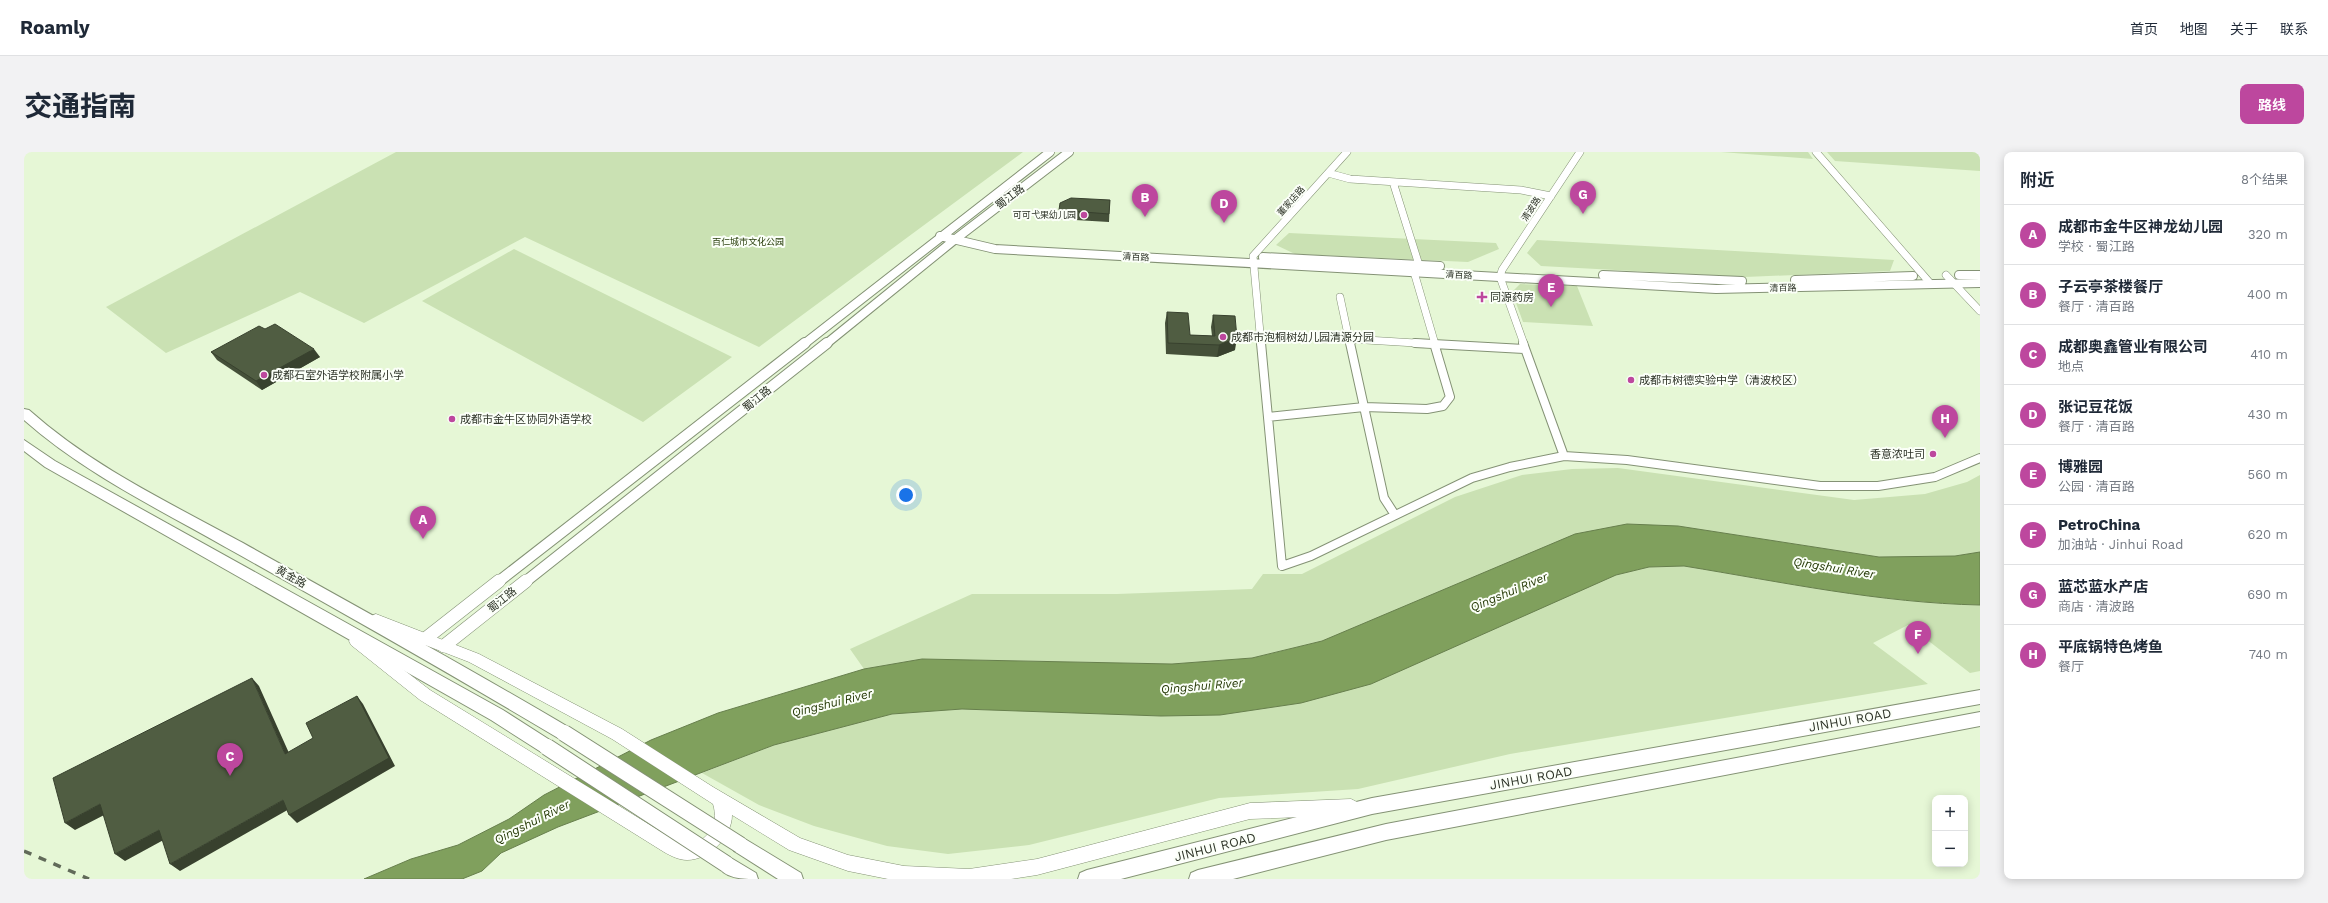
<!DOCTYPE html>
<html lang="zh">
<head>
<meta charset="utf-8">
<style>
	body { margin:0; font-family:"Work Sans","Noto Sans SC",sans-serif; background:#f2f2f3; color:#1f2937 }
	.controls { position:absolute; right:12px; bottom:12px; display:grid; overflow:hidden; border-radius:8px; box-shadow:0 2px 10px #0003 }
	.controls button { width:36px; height:36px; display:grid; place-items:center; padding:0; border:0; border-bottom:1px solid #e0e1e3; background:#fff; color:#1f2937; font:20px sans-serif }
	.you { position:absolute; left:882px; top:343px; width:14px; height:14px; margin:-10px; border:3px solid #fff; border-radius:50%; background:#1a73e8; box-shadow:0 0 0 6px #1a73e833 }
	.badge { display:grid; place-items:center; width:26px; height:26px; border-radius:50%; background:#bd479e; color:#fff; font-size:13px; font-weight:700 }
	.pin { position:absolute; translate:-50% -33px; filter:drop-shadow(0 1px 2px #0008) }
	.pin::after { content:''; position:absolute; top:21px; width:14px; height:12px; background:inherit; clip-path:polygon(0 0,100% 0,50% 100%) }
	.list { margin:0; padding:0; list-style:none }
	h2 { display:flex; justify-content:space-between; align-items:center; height:52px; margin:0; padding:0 16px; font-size:17px }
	h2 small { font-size:13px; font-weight:400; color:#747a83 }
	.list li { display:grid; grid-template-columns:26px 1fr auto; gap:12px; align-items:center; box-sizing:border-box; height:60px; padding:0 16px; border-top:1px solid #e0e1e3 }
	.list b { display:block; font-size:15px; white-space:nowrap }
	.list p { margin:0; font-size:13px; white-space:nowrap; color:#747a83 }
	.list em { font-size:13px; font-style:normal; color:#747a83 }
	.map { position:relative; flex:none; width:1956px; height:727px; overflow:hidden; border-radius:8px }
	header { display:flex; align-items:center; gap:24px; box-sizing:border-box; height:56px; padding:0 20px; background:#fff; border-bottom:1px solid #e0e1e3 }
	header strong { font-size:19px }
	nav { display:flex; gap:22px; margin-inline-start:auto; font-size:14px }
	.intro { display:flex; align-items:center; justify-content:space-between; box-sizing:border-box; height:96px; padding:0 24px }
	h1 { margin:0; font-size:28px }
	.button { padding:10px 18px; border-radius:8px; background:#bd479e; color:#fff; font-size:14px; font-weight:700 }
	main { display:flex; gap:24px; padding:0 24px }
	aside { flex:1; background:#fff; border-radius:8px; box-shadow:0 2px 10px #0003 }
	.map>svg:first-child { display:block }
	.green { fill:#cae1b3 }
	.water { fill:#80a05d; stroke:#677f4d }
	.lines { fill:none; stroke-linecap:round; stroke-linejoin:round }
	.minor-far1-casing { stroke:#849275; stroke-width:8 }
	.minor-casing { stroke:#849275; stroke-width:10 }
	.tertiary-far2-casing { stroke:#849275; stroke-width:10 }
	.tertiary-far1-casing { stroke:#849275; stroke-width:12 }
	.tertiary-casing { stroke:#849275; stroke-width:14 }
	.secondary-casing { stroke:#849275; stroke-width:1 }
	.primary-casing { stroke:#849275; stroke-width:2 }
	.minor-far1 { stroke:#fff; stroke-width:7 }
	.minor { stroke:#fff; stroke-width:8 }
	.tertiary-far2 { stroke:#fff; stroke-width:8 }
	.tertiary-far1 { stroke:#fff; stroke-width:10 }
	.tertiary { stroke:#fff; stroke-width:13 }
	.secondary { fill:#fff; fill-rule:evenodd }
	.primary { fill:#fff; fill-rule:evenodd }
	.rail { stroke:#616a59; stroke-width:3.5; stroke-dasharray:8 8; stroke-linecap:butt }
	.primary-bridge-casing { stroke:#849275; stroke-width:18; stroke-linecap:butt }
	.primary-bridge { stroke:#fff; stroke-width:16 }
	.wall { fill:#455039 }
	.shaded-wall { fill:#38412e }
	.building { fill:#505d42; stroke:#38412e }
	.poi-dot { fill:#bd479e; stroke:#fbfff8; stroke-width:1.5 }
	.labels { text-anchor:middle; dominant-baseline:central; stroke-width:4; stroke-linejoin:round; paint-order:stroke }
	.far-street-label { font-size:9px; fill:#2d3327; stroke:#fbfff8 }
	.far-poi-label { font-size:9px; fill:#2d3327; stroke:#fbfff8; text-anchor:end }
	.far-park-label { font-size:9px; fill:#293e0c; stroke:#fbfff8 }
	.street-label { font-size:11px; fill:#2d3327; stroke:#fbfff8 }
	.poi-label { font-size:11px; fill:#2d3327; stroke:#fbfff8; text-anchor:start }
	.water-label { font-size:12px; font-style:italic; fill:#263a07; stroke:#fbfff8 }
	.near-street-label { font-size:13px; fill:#2d3327; stroke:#fbfff8 }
</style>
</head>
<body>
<header>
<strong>Roamly</strong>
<nav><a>首页</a><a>地图</a><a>关于</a><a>联系</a></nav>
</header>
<div class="intro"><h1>交通指南</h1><a class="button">路线</a></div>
<main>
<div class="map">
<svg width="1956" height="727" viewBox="0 0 1956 727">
	<rect width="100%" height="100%" fill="#e6f7d6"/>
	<path class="green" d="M372 0H999L735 195 501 85 340 171 276 140 142 201 82 155Z
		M1697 0H1784L1789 7Z
		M1803 0H1956V19L1811 9Z
		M1265 81 1472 91 1475 97 1444 110 1271 102 1252 93Z
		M1513 88 1870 108 1866 119 1721 125 1517 114 1503 101Z
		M490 97 708 205 619 270 398 149Z
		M1496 132 1553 134 1569 174 1499 170 1488 140Z
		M1594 316 1830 348 1901 342 1943 330 1956 323V400L1931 404 1855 405 1654 374 1298 489 1228 506 1148 512 898 507 840 517 826 497 948 442H1093L1228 437 1239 422H1278L1431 345 1498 323 1548 317Z
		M1660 414C1758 430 1856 451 1956 453V519L1946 521 1884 473 1849 491 1904 532 1486 602 1334 637 1195 646 1005 693 924 702 863 694 790 674 735 653 678 621 750 593 868 562 938 557 1137 564 1592 423 1625 415Z"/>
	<path class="water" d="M1603 372 1654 374 1855 405 1931 404 1956 400V453C1856 451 1758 430 1660 414L1625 415 1592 423 1347 532 1277 551 1196 563 1137 564 938 557 868 562 750 593 534 675 477 701 458 719 438 727H340L387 707 434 693 485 667 520 643 627 588 694 561 840 517 898 507 1148 512 1228 506 1298 489 1551 382Z"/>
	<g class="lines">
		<defs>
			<path id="minor-far1" d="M1792 0 1906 131
				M1304 21 1326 27 1497 38 1527 44
				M1369 30 1395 113
				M1390 120 1411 192
				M1922 123 1956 159
				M1316 145 1326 192
				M1326 187 1408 192
				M1237 192 1229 104 1323 0
				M1500 192 1476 125 1478 118 1556 0"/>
			<path id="minor" d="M1237 191 1258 414 1287 404 1448 326 1486 315 1540 304 1603 308 1796 334H1854L1911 325 1956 306
				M1326 191 1360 346 1371 363
				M1391 191 1500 197
				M1499 191 1540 304
				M1244 265 1340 255 1403 257 1419 254 1426 245 1410 191"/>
			<path id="tertiary-far2" d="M916 84 971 97 1692 137 1956 131
				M1239 105 1416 114
				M1579 123 1718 129
				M1935 123H1956
				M1771 128 1889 124
				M780 192 1026 0
				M802 192 929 89 1045 0"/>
			<path id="tertiary-far1" d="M474 430 781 191
				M501 430 803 191"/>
			<path id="tertiary" d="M401 487 475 429
				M420 494 502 429"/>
			<path id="secondary" d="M352 462 455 502 598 577 689 635 776 686 824 703 880 714 945 717 1013 707 1226 651 1327 647 1333 650 1335 655 1333 660 1327 663 1226 667 1013 723 987 727H864L824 719 765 698 708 663C708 685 685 708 663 708 655 708 647 704 640 700L396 548 327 493 325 489 327 485 332 483 337 485 406 538 657 692C681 695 696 673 689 652L588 587 445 510 347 472 345 468 347 464Z"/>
			<path id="primary" d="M0 257 5 258C69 315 144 350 219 391 328 452 438 512 546 576L548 581 546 586 540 588 534 586C425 521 314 458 203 396 133 356 61 322 0 268Z
				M0 288 31 309 479 558 529 590 531 595 529 600 523 602 517 600 467 568 21 315 0 299Z
				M1956 538V552L1348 662 1097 727H1054L1056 721 1063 718 1348 646Z
				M1956 560V574L1362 688 1209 727H1165L1167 721 1174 718 1362 672Z
				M716 684 777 721 779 727H754L710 699 707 693 710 687Z
				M702 703 732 721 734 727C718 727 700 727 693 712L696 706Z"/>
		</defs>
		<use href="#minor-far1" class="minor-far1-casing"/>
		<use href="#minor" class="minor-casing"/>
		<use href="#tertiary-far2" class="tertiary-far2-casing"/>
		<use href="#tertiary-far1" class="tertiary-far1-casing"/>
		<use href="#tertiary" class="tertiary-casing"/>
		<use href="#secondary" class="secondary-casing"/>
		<use href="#primary" class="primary-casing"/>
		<use href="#minor-far1" class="minor-far1"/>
		<use href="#minor" class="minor"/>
		<use href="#tertiary-far2" class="tertiary-far2"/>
		<use href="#tertiary-far1" class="tertiary-far1"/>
		<use href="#tertiary" class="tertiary"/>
		<use href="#secondary" class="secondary"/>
		<use href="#primary" class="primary"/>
		<path class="rail" d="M0 699 65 727"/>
		<defs>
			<path id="primary-bridge" d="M540 581 716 693
				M523 595 702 712"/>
		</defs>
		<use href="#primary-bridge" class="primary-bridge-casing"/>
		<use href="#primary-bridge" class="primary-bridge"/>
	</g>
	<path class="wall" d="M1086 48 1085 70 1034 67 1035 58Z
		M1143 160 1166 183 1188 184 1187 175 1189 163 1211 198 1193 205 1142 202 1141 171Z
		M241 177 296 205 238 238 193 208 187 200Z"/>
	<path class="shaded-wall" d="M1213 186 1211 198 1193 205 1195 193Z
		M290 197 296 205 238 238 232 229Z
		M228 526 235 534 269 610 261 602Z
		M333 544 339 552 371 614 273 671 265 663Z
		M259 648 267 656 156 719 146 712Z
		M76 652 86 660 51 678 41 671Z
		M135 678 145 685 101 709 91 702Z"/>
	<path class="building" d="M1047 46 1086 48 1085 62 1035 58 1036 51Z
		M1143 160 1164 161 1166 183 1191 184 1189 163 1211 164 1213 186 1195 193 1144 191Z
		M251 172 290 197 232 229 187 200 235 174 241 177Z
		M228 526 261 602 289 586 282 571 333 544 365 606 265 663 259 648 146 712 135 678 91 702 76 652 41 671 29 626Z"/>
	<g class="poi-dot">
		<circle cx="1060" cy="63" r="4"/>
		<path d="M1456 139h4v4h4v4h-4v4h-4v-4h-4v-4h4z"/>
		<circle cx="1199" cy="185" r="4"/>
		<circle cx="240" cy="223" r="4"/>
		<circle cx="1607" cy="228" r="4"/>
		<circle cx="428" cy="267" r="4"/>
		<circle cx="1909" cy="302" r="4"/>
	</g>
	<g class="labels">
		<g class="far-street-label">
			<text transform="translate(1267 49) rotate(-48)">董家店路</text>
			<text transform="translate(1507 57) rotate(-57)">清波路</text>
			<text transform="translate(1112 105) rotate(3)">清百路</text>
			<text transform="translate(1435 123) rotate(3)">清百路</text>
			<text transform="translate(1759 136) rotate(-1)">清百路</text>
		</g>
		<g class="far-poi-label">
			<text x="1052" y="63">可可弋果幼儿园</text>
		</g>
		<g class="far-park-label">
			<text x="724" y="90">百仁城市文化公园</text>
		</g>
		<g class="street-label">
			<text transform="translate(986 45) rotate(-37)">蜀江路</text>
			<text transform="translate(733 247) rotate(-39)">蜀江路</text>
			<text transform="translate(267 425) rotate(29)">黄金路</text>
			<text transform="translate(478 448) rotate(-38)">蜀江路</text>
		</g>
		<g class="poi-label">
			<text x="1466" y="145">同源药房</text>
			<text x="1207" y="185">成都市泡桐树幼儿园清源分园</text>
			<text x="248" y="223">成都石室外语学校附属小学</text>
			<text x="1615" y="228">成都市树德实验中学（清波校区）</text>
			<text x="436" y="267">成都市金牛区协同外语学校</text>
			<text x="1901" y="302" text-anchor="end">香意浓吐司</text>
		</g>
		<g class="water-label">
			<text transform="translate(1810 416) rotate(9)">Qingshui River</text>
			<text transform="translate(1485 440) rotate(-23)">Qingshui River</text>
			<text transform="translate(1178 534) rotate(-5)">Qingshui River</text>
			<text transform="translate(808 551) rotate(-14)">Qingshui River</text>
			<text transform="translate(508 670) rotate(-27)">Qingshui River</text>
		</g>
		<g class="near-street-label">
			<text transform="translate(1826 568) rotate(-10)">JINHUI ROAD</text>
			<text transform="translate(1507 626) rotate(-10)">JINHUI ROAD</text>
			<text transform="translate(1191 695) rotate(-14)">JINHUI ROAD</text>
		</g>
	</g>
</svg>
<div class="controls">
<button>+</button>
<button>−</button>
</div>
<div class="you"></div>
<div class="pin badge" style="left:399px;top:387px">A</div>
<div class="pin badge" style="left:1121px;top:65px">B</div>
<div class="pin badge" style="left:206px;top:624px">C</div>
<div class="pin badge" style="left:1200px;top:71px">D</div>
<div class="pin badge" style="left:1527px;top:155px">E</div>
<div class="pin badge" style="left:1894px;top:502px">F</div>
<div class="pin badge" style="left:1559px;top:62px">G</div>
<div class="pin badge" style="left:1921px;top:286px">H</div>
</div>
<aside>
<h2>附近<small>8个结果</small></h2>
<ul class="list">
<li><span class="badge">A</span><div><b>成都市金牛区神龙幼儿园</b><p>学校 · 蜀江路</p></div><em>320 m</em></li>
<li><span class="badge">B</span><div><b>子云亭茶楼餐厅</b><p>餐厅 · 清百路</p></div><em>400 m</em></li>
<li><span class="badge">C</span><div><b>成都奥鑫管业有限公司</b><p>地点</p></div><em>410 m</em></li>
<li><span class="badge">D</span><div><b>张记豆花饭</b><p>餐厅 · 清百路</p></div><em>430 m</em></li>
<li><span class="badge">E</span><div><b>博雅园</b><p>公园 · 清百路</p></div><em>560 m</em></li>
<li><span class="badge">F</span><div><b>PetroChina</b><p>加油站 · Jinhui Road</p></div><em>620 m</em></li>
<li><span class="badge">G</span><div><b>蓝芯蓝水产店</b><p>商店 · 清波路</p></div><em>690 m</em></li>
<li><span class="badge">H</span><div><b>平底锅特色烤鱼</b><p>餐厅</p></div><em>740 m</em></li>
</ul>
</aside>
</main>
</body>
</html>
